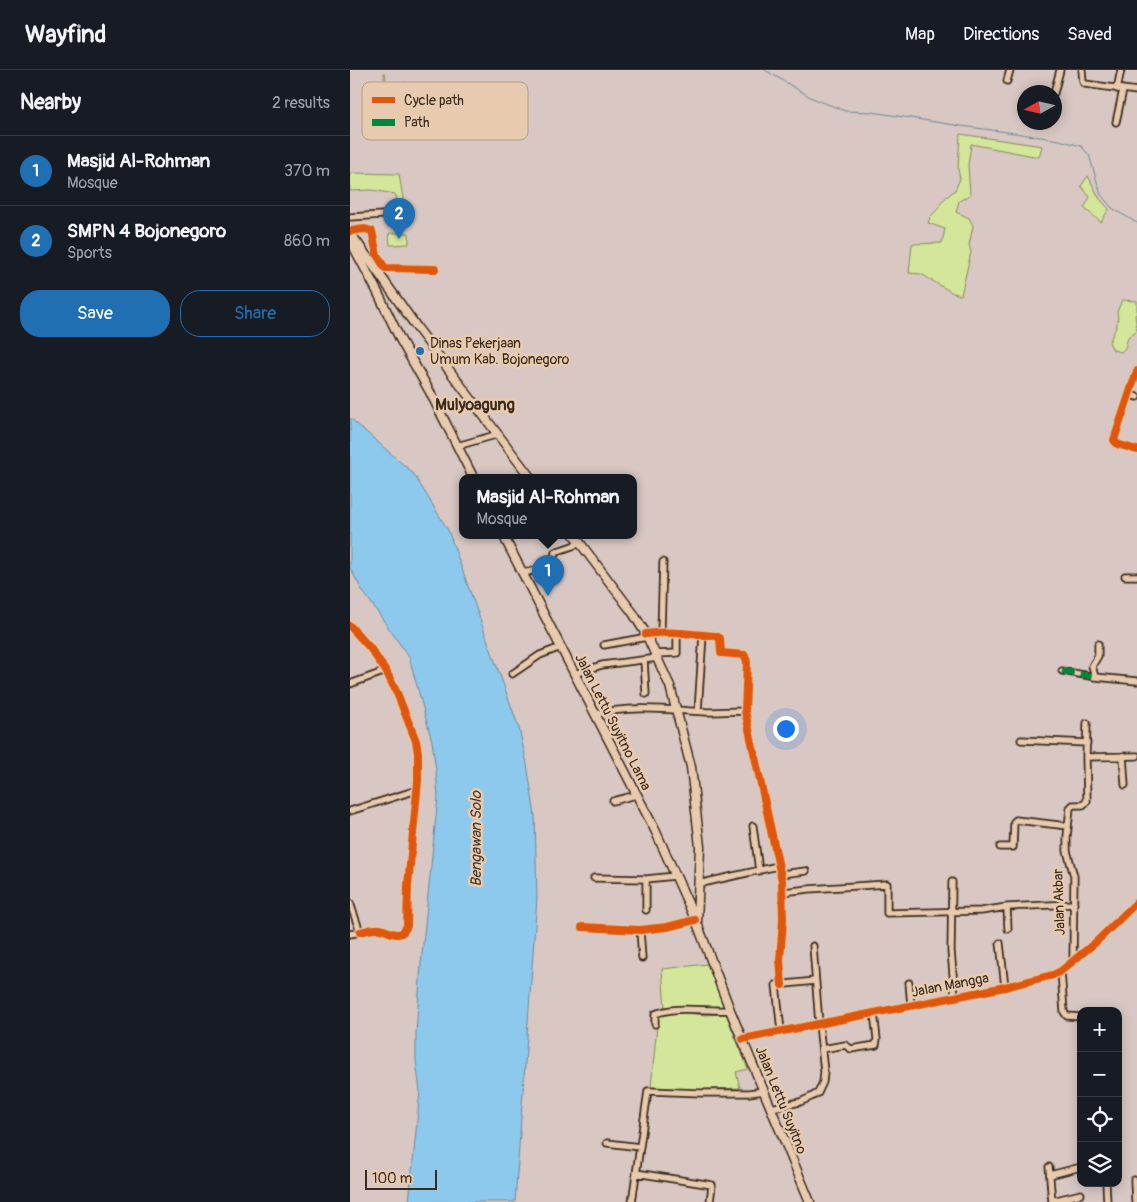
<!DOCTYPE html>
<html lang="en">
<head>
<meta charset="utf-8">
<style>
	body { margin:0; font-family:Pangolin,sans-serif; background:#242831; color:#f1f3f6 }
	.controls { position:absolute; right:15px; bottom:15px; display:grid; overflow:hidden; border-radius:10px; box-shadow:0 2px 12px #0003 }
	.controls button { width:45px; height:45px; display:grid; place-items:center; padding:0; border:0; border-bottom:1px solid #363941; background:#171b24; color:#f1f3f6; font:25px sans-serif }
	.compass { position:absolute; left:667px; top:15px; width:45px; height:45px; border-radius:50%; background:#171b24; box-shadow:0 2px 12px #0003; rotate:262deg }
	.scale { position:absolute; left:15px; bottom:12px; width:72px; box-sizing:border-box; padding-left:5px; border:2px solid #3b2a1e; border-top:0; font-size:14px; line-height:18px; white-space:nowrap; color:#3b2a1e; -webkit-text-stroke:4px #e8cbaf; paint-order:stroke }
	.you { position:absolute; left:435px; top:658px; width:18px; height:18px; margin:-12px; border:4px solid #fff; border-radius:50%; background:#1a73e8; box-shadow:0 0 0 8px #1a73e833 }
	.badge { display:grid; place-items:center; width:32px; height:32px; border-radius:50%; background:#1f6fb2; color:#fff; font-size:16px; font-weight:700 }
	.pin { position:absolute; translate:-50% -41px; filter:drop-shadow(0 1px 2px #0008) }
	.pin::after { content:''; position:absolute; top:26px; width:18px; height:15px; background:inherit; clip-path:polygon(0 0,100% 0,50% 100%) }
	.popup { position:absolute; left:109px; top:404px; width:178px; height:65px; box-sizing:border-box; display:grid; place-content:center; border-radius:10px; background:#171b24; filter:drop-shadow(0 1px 4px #0005); font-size:16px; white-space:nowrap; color:#9ea1a6 }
	.popup b { font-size:19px; color:#f1f3f6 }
	.popup::after { content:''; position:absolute; left:50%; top:100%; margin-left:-10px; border:10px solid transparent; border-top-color:#171b24 }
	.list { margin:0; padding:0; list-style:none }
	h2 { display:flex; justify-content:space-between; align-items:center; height:65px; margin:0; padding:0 20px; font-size:21px }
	h2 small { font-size:16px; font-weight:400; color:#9ea1a6 }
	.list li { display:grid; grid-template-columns:32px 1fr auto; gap:15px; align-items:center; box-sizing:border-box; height:70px; padding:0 20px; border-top:1px solid #363941 }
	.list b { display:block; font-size:19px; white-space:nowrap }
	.list p { margin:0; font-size:16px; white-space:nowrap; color:#9ea1a6 }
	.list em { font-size:16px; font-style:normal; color:#9ea1a6 }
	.actions { display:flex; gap:10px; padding:15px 20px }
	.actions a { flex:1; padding:11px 0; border:1px solid #1f6fb2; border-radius:20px; text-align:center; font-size:18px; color:#1f6fb2 }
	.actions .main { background:#1f6fb2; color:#fff }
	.icon { flex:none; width:28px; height:28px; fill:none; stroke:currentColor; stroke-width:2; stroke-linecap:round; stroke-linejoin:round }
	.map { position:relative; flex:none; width:787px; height:1132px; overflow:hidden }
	header { display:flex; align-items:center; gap:30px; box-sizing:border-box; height:70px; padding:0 25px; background:#171b24; border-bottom:1px solid #363941 }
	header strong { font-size:24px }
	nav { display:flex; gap:28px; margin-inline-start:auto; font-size:18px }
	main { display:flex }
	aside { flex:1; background:#171b24 }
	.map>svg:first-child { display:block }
	.green { fill:#d3e69a; stroke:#87885c }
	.water { fill:#8cc9ed; stroke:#6c899a }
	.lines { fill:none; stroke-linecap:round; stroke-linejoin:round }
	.stream { stroke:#6c899a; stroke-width:1 }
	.minor-casing { stroke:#3b2a1e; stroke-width:9 }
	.secondary-casing { stroke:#3b2a1e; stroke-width:11 }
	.minor { stroke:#e8cbaf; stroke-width:5.5 }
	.secondary { stroke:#e8cbaf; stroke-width:8 }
	.quiet { stroke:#00873e; stroke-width:6; stroke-dasharray:12 6; stroke-linecap:butt }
	.cycleway-casing { stroke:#e8cbaf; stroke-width:11 }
	.cycleway { stroke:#df570d; stroke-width:8 }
	.poi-dot { fill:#1f6fb2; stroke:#e8cbaf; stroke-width:2 }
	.labels { text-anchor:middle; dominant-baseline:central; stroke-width:5; stroke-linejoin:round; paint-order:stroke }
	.poi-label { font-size:14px; fill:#3b2a1e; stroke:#e8cbaf; text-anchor:start }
	.street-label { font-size:14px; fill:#3b2a1e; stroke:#e8cbaf }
	.water-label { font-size:15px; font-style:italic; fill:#433a33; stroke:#e8cbaf }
	.quarter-label { font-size:16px; font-weight:bold; fill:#3b2a1e; stroke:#e8cbaf }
	.key { fill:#e8cbaf; stroke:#b49b84; stroke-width:1 }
	.key-label { font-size:14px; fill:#3b2a1e }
</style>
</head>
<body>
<header>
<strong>Wayfind</strong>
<nav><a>Map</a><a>Directions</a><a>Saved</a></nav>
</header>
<main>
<aside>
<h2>Nearby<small>2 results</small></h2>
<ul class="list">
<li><span class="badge">1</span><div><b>Masjid Al-Rohman</b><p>Mosque</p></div><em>370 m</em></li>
<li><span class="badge">2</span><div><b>SMPN 4 Bojonegoro</b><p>Sports</p></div><em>860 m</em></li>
</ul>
<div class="actions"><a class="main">Save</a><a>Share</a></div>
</aside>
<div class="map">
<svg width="787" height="1132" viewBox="0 0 787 1132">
	<rect width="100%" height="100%" fill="#d8c7c2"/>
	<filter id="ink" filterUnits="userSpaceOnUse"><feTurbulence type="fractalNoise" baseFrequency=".02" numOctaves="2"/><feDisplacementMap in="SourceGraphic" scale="10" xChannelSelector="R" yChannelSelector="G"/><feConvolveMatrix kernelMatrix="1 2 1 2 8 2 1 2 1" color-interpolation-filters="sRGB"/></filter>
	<g filter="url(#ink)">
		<path class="green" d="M34 3H35L37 15H52L55 12 60 18 58 55 57 58 54 60 47 58 40 63H34C28 49 36 34 29 20L34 14Z
			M610 64 692 76 689 87 621 74 618 95 620 125 609 131 606 142 619 148 623 156 619 175 621 182 611 225 603 223 571 204 559 203 562 174 592 173 595 159 578 153 580 147 587 140 592 131 605 120 610 109 608 99Z
			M0 103 49 104 54 135 49 141H45L48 131 45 124 22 120 0 121Z
			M738 106 749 128 759 139 751 152 734 138 740 127 731 116Z
			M39 163H59V174L40 175Z
			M772 230 787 231V243L785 245 787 260 778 267 775 278 771 282 763 280 759 272C764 262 770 252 767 242Z
			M358 894 375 938 329 936 315 938 312 899Z
			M328 942 355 945 376 944 398 999 386 1002 390 1018 338 1020 301 1017 308 946Z"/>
		<path class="water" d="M0 348 63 403 98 460 169 658 177 694 185 746 187 828 165 1132H59L70 1021 66 991V964L71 894 88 727 86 700 82 671 59 587 12 520 0 498Z"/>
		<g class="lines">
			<path class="stream" d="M415 0 462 28 495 41 522 42 611 56 665 63 709 70 731 76 739 85 751 125 762 138 787 153"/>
			<defs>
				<path id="minor" d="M732 0 733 12 735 14 787 21
					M657 11 660 0
					M767 19 771 0
					M704 23 710 0
					M766 52 773 20
					M0 147 49 144
					M0 161 15 159 22 161 27 185 35 198 85 199
					M787 301 764 370 767 374 787 380
					M779 324 787 327
					M107 376 149 364
					M173 503 201 497 203 494 205 482 231 473
					M775 506H787
					M0 556 20 578 36 601 47 623 66 671 68 683V711L58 815 57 856C50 871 41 861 30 859 24 858 16 861 10 862
					M311 561 313 492
					M296 564C318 560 343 565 366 566L370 568 371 583 395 585 397 592 395 641 432 811 433 850 430 890 432 915
					M748 574V586L742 596 745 607 787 611
					M254 575 297 567
					M306 584 327 583V564
					M294 590 296 624
					M712 601 745 607
					M162 604 190 585 211 577
					M224 604 252 595 308 588
					M0 614 36 601
					M348 641 353 565
					M246 644C282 635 319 640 357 642 369 642 382 641 395 641
					M671 670 737 673
					M773 686 775 715
					M736 687 737 653
					M263 731 286 725
					M0 741 67 720
					M403 756 409 801
					M650 777H663L664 752 666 750 718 756
					M431 804 456 801
					M244 808 296 809 325 806
					M602 812 601 881 605 927
					M348 814 428 796
					M433 822 459 819 537 814V843L631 841 657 837 724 834
					M0 833 10 862 0 864
					M657 837 658 859
					M296 840V809
					M232 857 290 860 317 857 345 850
					M290 860 292 888
					M650 873 655 917
					M723 891 724 806 717 781V767L720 738 723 735H733L737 731 736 687 787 686
					M711 901 714 942 717 946 731 947
					M559 913 561 935
					M305 954V944C327 935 357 942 380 940
					M431 961 426 915 465 911
					M393 969 655 917 703 905 711 901 746 872 787 832
					M472 979 495 975 501 979 526 975 527 969 524 943
					M421 1038 450 1032 461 1027 468 1023 473 1012 474 1002 469 954 463 876
					M257 1073 290 1077
					M699 1097 702 1132
					M286 1103 362 1115 360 1132
					M700 1105 731 1097
					M784 1110 785 1132
					M756 1113 757 1132
					M702 1131 731 1124
					M282 1132 298 1021 351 1023H399L414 1021"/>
				<path id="secondary" d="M0 164 6 171 68 259 180 407
					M0 170 27 221 50 269 80 322 123 407
					M153 465 305 760 346 851
					M224 465 283 543 296 564 320 616 341 697 350 777 347 853 380 940 460 1132"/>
			</defs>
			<use href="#minor" class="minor-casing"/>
			<use href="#secondary" class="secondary-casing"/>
			<use href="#minor" class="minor"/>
			<use href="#secondary" class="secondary"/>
			<path class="quiet" d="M712 601 745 607"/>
			<defs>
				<path id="cycleway" d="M0 161 15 159 22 161 27 185 35 198 85 199
					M787 301 764 370 767 374 787 380
					M0 556 20 578 36 601 47 623 66 671 68 683V711L58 815 57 856C50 871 41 861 30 859 24 858 16 861 10 862
					M296 564C318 560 343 565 366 566L370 568 371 583 395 585 397 592 395 641 432 811 433 850 430 890 432 915
					M232 857 290 860 317 857 345 850
					M393 969 655 917 703 905 711 901 746 872 787 832"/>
			</defs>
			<use href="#cycleway" class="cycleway-casing"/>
			<use href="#cycleway" class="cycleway"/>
		</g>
	</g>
	<circle class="poi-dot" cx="70" cy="281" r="5"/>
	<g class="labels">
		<g class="poi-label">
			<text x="80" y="273">Dinas Pekerjaan<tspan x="80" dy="16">Umum Kab. Bojonegoro</tspan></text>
		</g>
		<g class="street-label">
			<text transform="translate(263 652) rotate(63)">Jalan Lettu Suyitno Lama</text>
			<text transform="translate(709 832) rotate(-92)">Jalan Akbar</text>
			<text transform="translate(600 915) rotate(-11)">Jalan Mangga</text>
			<text transform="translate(431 1030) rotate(68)">Jalan Lettu Suyitno</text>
		</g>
		<g class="water-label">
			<text transform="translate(126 769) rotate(-90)">Bengawan Solo</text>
		</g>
		<g class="quarter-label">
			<text x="125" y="335">Mulyoagung</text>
		</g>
	</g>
	<rect x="12" y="12" width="166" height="58" rx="8" class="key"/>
	<rect x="22" y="27" width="23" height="6" fill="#df570d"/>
	<rect x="22" y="49" width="23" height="7" fill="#00873e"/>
	<g class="key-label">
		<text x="54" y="35">Cycle path</text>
		<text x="54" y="57">Path</text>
	</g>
</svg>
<div class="controls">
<button>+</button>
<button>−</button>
<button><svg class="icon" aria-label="locate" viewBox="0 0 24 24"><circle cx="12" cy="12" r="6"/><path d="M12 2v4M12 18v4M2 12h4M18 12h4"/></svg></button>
<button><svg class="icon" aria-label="layers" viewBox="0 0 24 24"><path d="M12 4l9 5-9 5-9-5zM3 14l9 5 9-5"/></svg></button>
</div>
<svg class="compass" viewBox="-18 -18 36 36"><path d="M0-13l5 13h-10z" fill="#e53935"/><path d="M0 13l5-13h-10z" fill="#9ea1a6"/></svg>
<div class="scale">100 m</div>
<div class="you"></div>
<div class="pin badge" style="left:198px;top:526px">1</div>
<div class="popup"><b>Masjid Al-Rohman</b>Mosque</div>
<div class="pin badge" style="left:49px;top:169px">2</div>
</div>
</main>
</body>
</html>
